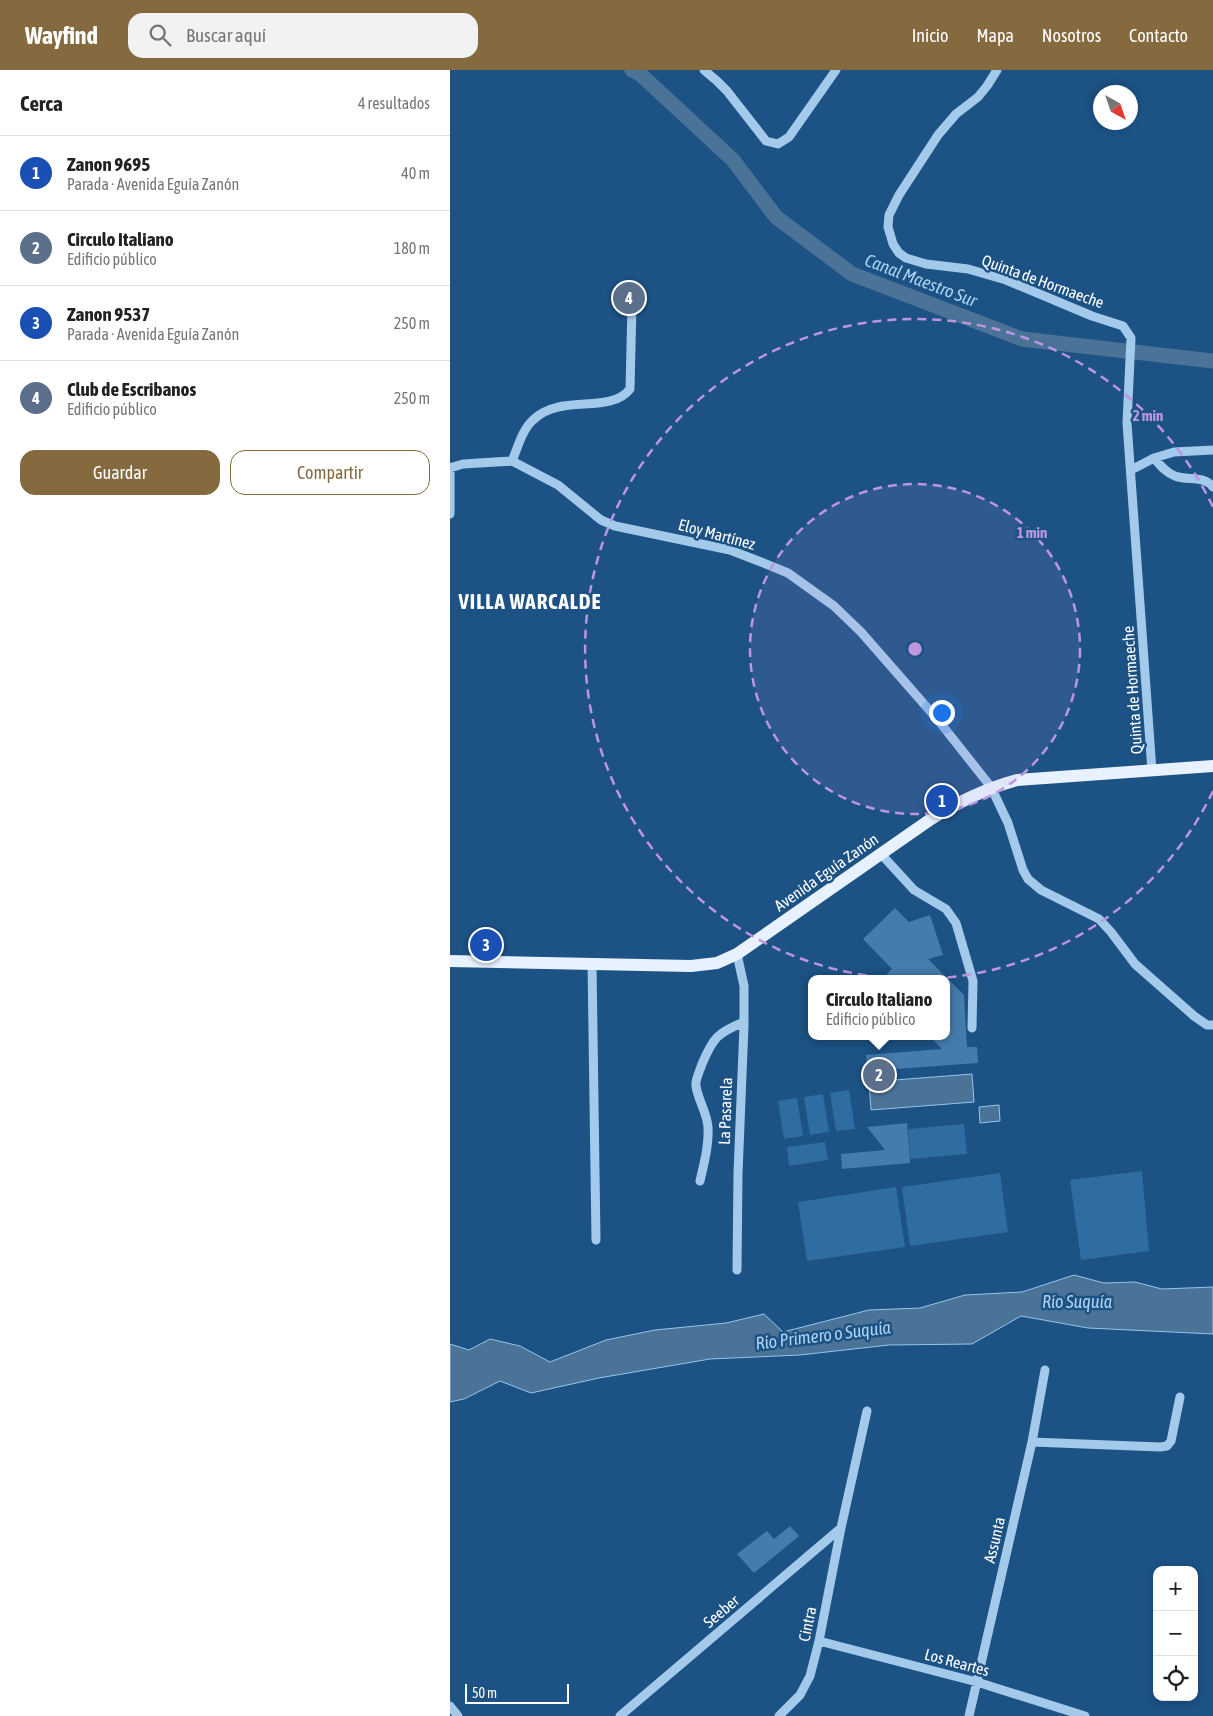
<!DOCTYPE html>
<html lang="es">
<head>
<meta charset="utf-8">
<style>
	body { margin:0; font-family:"Asap Condensed",sans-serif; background:#f2f2f2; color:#222 }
	.controls { position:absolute; right:15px; bottom:15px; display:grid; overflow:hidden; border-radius:10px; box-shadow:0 2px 8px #0003 }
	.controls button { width:45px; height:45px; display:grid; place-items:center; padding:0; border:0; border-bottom:1px solid #e0e0e0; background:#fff; color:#222; font:25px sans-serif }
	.compass { position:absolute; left:643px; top:15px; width:45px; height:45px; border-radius:50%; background:#fff; box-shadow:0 2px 8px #0003; rotate:140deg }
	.scale { position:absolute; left:15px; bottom:12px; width:104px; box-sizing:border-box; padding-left:5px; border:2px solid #fff; border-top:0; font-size:14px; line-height:18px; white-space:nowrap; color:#fff; -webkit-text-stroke:4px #1c5284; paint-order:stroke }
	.you { position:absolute; left:491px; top:642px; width:18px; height:18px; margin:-12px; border:4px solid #fff; border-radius:50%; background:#1a73e8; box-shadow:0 0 0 8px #1a73e833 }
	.badge { display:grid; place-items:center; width:32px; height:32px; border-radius:50%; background:#846a3e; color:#fff; font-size:16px; font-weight:700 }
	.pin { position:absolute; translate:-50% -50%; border:2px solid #fff; box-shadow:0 1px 5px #0006 }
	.popup { position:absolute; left:358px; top:905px; width:142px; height:65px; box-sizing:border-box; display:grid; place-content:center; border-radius:10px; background:#fff; filter:drop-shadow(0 1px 4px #0005); font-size:16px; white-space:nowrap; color:#767676 }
	.popup b { font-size:19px; color:#222 }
	.popup::after { content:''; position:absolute; left:50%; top:100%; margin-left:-10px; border:10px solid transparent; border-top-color:#fff }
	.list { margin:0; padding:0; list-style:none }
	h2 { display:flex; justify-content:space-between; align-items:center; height:65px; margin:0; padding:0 20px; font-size:21px }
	h2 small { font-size:16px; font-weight:400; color:#767676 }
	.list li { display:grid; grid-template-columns:32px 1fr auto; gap:15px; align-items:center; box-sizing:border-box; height:75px; padding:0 20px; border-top:1px solid #e0e0e0 }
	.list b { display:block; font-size:19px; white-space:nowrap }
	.list p { margin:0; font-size:16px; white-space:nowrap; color:#767676 }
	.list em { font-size:16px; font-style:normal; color:#767676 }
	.actions { display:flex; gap:10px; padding:15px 20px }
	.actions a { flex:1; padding:11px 0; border:1px solid #846a3e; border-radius:15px; text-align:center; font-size:18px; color:#846a3e }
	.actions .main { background:#846a3e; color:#fff }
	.icon { flex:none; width:28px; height:28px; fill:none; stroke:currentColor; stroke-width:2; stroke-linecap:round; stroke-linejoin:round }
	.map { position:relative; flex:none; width:763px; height:1646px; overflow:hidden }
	header { display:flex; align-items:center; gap:30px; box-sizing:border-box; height:70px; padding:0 25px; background:#846a3e; color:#fff }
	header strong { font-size:24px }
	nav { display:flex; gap:28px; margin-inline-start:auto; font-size:18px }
	.search { width:350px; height:45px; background:#f2f2f2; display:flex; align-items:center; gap:12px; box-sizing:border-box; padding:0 18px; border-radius:15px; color:#767676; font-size:19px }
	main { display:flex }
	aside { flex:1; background:#fff }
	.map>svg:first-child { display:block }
	.garden { fill:#2f6ca2 }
	.water { fill:#4b7398; stroke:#96c5ed }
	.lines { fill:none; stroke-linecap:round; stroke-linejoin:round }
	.canal { stroke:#4b7398; stroke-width:15 }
	.building { fill:#447cad }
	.minor { stroke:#a3c9eb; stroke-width:9 }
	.major { stroke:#e7f2fe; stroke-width:12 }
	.ring { fill:none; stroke:#bd96df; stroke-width:2.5; stroke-dasharray:9 6 }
	.labels { text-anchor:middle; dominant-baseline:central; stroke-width:5; stroke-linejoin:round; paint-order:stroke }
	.street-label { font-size:16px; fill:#fff; stroke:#1c5284 }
	.water-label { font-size:18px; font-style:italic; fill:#aed3f2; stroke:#1c5284 }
	.district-label { font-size:21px; font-weight:bold; letter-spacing:1px; fill:#fff; stroke:#1c5284 }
	.centre { fill:#bd96df; stroke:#1c5284; stroke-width:2.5 }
	.ring-label { font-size:15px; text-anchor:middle; font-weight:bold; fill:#bd96df; stroke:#1c5284; stroke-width:5; stroke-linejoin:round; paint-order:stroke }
</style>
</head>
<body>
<header>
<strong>Wayfind</strong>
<div class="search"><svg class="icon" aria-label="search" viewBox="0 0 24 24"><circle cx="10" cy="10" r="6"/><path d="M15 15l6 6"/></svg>Buscar aquí</div>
<nav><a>Inicio</a><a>Mapa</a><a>Nosotros</a><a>Contacto</a></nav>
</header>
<main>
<aside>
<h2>Cerca<small>4 resultados</small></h2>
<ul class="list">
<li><span class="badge" style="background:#1a4fb4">1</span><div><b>Zanon 9695</b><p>Parada · Avenida Eguía Zanón</p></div><em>40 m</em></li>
<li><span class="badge" style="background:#5c6f8a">2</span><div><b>Circulo Italiano</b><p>Edificio público</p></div><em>180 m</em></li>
<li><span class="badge" style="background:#1a4fb4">3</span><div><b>Zanon 9537</b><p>Parada · Avenida Eguía Zanón</p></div><em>250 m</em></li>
<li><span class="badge" style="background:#5c6f8a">4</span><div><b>Club de Escribanos</b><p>Edificio público</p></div><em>250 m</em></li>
</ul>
<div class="actions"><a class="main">Guardar</a><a>Compartir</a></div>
</aside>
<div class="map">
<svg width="763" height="1646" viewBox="0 0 763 1646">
	<rect width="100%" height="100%" fill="#1c5284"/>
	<path class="garden" d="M399 1020 405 1059 386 1061 380 1023Z
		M373 1024 379 1062 360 1065 354 1027Z
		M347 1028 353 1066 334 1069 328 1031Z
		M514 1054 517 1084 460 1089 458 1059Z
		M375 1072 378 1090 339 1096 337 1077Z
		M692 1101 699 1181 631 1190 620 1110Z
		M550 1103 558 1162 460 1176 452 1117Z
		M446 1117 455 1177 357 1191 348 1132Z"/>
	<path class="water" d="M522 1004 524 1032 421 1040 419 1012Z
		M549 1035 550 1051 530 1053 529 1037Z
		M624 1205 654 1213 685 1212 712 1219 763 1217V1264L638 1258 571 1246 522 1274 439 1275 350 1285 260 1289 149 1308 81 1323 50 1311 14 1329 0 1332V1274L19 1280 40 1269 70 1276 100 1292 156 1270 205 1260 276 1253 314 1244 333 1262 419 1240 470 1238 515 1225 572 1222Z"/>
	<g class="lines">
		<path class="canal" d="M182 0 190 4 283 90 326 147 402 204 572 269 763 291"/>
	</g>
	<path class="building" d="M445 838 459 852 480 845 493 885 478 889 514 925 517 977H527L528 993 418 1001 416 985 492 979 479 966H496V909H432L442 899 413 869Z
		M457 1053 460 1093 392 1099 391 1084 435 1080 417 1057Z
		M340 1456 349 1466 304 1503 287 1484 317 1461 324 1469Z"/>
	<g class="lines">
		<path class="minor" d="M254 0 267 11 277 21 316 71 328 74 339 67 386 0
			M547 0 537 16 528 27 506 44 488 65 449 125 439 145 438 157 443 174 449 183 456 188 476 194 518 199 556 210 642 246 673 256 681 268 677 353 702 701
			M704 388C710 395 716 403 725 406 737 411 754 405 763 417
			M62 391C68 377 72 360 83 350 110 323 160 345 180 319L182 235
			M0 397V444
			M0 398 13 394 62 391 108 415 151 450 165 456 280 480 311 492 338 503 384 536 411 562 488 650 541 717 558 753 573 800 578 809 591 820 649 849 661 862 685 894 744 946 757 955H763
			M681 400 704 388 724 382 763 380
			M431 784 464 820 496 839 506 853 523 911 522 958
			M142 894 146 1170
			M250 1111C254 1093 259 1076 258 1057 257 1043 248 1030 246 1016 245 1009 250 1001 252 994 263 968 267 963 294 952
			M287 1200 288 1103 294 956V916L287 884
			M582 1372 710 1377 717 1376 721 1371 730 1327
			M369 1571 527 1612 635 1646
			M0 1636 8 1646
			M170 1646 391 1458
			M329 1646 350 1625 360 1606 369 1571 391 1458 417 1341
			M519 1646 582 1372 595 1300"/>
		<path class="major" d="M0 891 241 896 267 893 287 884 481 749C509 732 534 719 567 710L763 696"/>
	</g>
	<circle cx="465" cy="579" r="165" fill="#bd96df" fill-opacity=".12"/>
	<g class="ring">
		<circle cx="465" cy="579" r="165"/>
		<path d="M763 721A330 330 0 1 1 763 437"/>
	</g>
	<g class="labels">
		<g class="street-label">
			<text transform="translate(593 211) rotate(20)">Quinta de Hormaeche</text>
			<text transform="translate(267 464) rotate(15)">Eloy Martínez</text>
			<text transform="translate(682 620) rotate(-94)">Quinta de Hormaeche</text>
			<text transform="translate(376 802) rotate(-35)">Avenida Eguía Zanón</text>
			<text transform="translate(275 1041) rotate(-88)">La Pasarela</text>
			<text transform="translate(544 1470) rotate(-77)">Assunta</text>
			<text transform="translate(271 1541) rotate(-40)">Seeber</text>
			<text transform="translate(357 1554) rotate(-78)">Cintra</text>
			<text transform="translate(507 1592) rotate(15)">Los Reartes</text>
		</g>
		<g class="water-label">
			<text transform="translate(471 210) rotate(21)">Canal Maestro Sur</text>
			<text x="627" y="1231">Río Suquía</text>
			<text transform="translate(373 1265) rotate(-7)">Río Primero o Suquía</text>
		</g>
		<g class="district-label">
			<text x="80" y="531">VILLA WARCALDE</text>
		</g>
	</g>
	<circle cx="465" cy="579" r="8" class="centre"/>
	<g class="ring-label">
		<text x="698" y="351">2 min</text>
		<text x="582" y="468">1 min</text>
	</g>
</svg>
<div class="controls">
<button>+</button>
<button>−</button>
<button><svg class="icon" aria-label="locate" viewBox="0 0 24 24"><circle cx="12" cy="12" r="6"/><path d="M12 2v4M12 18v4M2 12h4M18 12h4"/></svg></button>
</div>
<svg class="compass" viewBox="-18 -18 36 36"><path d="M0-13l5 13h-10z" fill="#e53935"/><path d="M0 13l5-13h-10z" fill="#767676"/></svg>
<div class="scale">50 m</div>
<div class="you"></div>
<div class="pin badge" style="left:492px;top:731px;background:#1a4fb4">1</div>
<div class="pin badge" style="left:429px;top:1005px;background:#5c6f8a">2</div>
<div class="popup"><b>Circulo Italiano</b>Edificio público</div>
<div class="pin badge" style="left:36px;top:875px;background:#1a4fb4">3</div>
<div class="pin badge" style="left:179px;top:228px;background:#5c6f8a">4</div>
</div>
</main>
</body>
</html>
